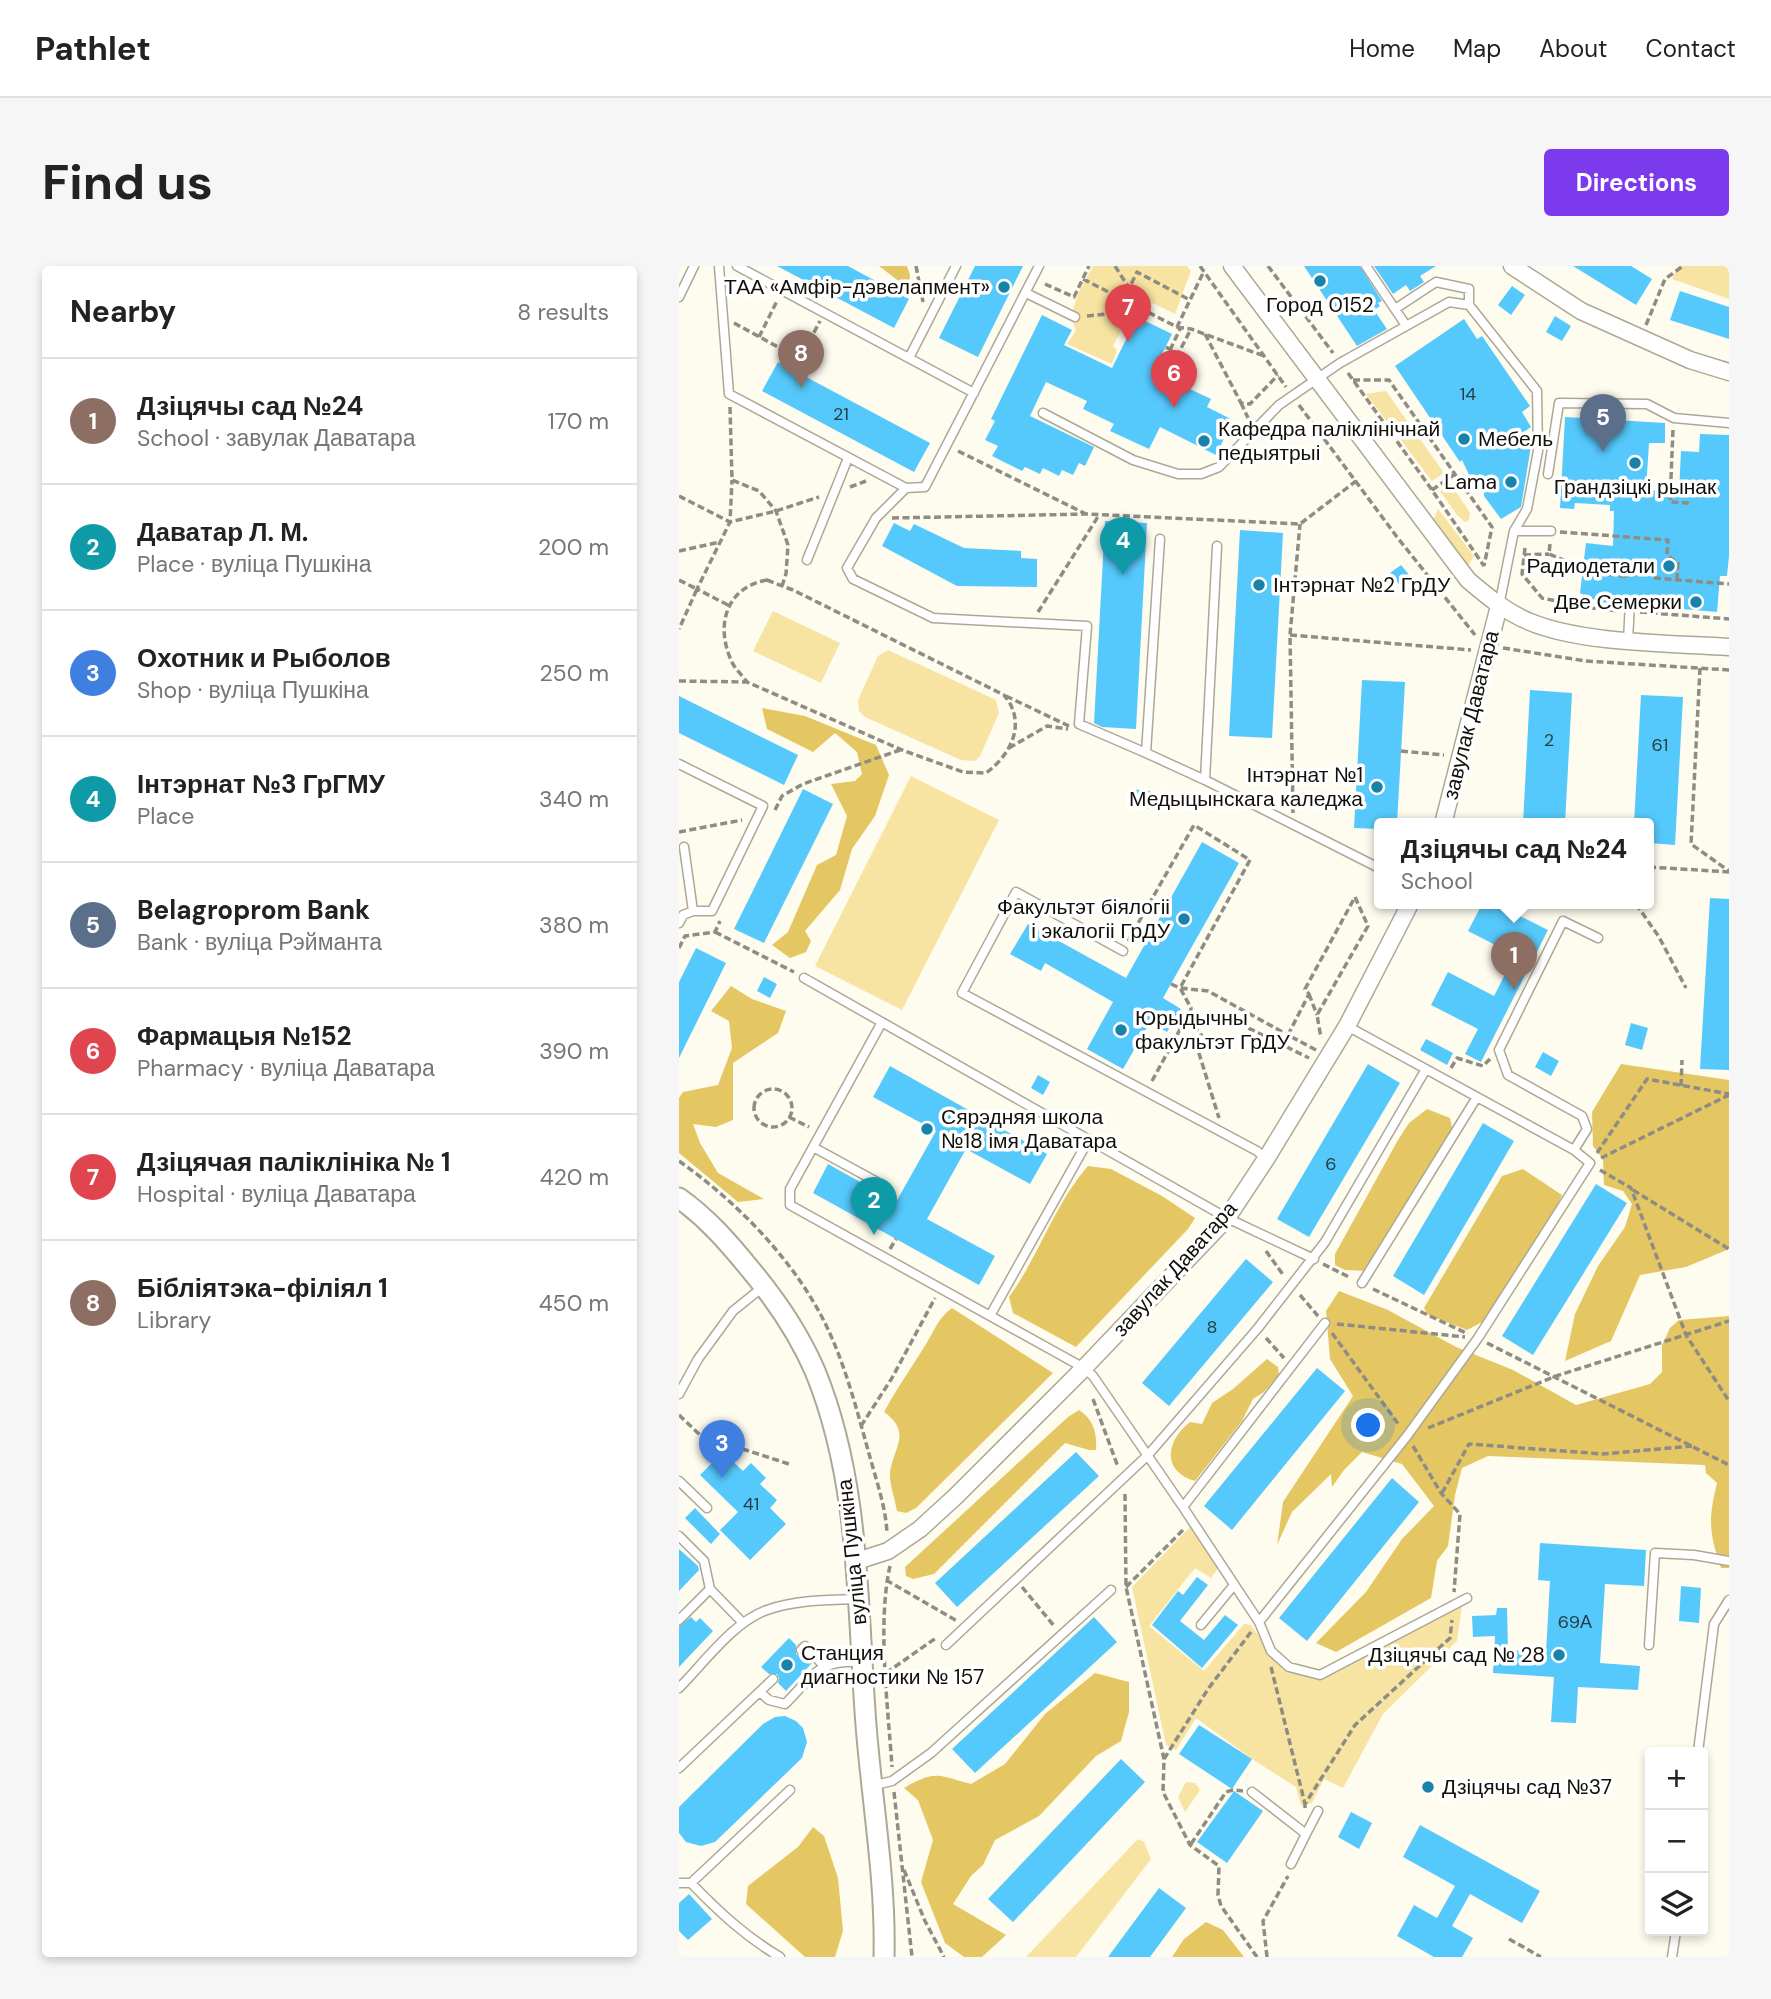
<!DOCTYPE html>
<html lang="en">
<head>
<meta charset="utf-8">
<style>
	body { margin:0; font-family:"DM Sans",sans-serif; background:#f6f6f6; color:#222 }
	.controls { position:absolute; right:21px; bottom:21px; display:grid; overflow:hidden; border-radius:7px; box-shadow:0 4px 10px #0003 }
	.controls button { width:63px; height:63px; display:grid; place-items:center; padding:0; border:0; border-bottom:2px solid #e0e0e0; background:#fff; color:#222; font:35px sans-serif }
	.you { position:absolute; left:690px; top:1160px; width:24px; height:24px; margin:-18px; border:5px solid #fff; border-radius:50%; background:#1a73e8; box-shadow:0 0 0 10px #1a73e833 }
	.badge { display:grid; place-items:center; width:46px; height:46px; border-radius:50%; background:#7c3aed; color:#fff; font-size:23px; font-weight:700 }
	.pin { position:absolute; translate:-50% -58px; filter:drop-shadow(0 2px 4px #0008) }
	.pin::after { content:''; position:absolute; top:37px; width:24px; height:21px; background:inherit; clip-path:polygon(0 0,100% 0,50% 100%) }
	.popup { position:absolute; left:695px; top:552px; width:280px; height:91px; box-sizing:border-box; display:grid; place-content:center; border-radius:7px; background:#fff; filter:drop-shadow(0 2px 5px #0005); font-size:23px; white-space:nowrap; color:#767676 }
	.popup b { font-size:26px; color:#222 }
	.popup::after { content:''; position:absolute; left:50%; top:100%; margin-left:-14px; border:14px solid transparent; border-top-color:#fff }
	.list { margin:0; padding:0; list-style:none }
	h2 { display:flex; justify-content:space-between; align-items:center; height:91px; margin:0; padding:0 28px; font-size:30px }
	h2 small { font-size:23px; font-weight:400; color:#767676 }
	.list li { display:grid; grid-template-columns:46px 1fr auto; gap:21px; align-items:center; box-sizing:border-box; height:126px; padding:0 28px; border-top:2px solid #e0e0e0 }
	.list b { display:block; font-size:26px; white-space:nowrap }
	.list p { margin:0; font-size:23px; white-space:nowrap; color:#767676 }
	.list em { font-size:23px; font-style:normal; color:#767676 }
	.icon { flex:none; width:38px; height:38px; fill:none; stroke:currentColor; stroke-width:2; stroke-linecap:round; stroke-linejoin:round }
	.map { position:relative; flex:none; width:1050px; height:1691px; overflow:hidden; border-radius:7px }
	header { display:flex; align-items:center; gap:42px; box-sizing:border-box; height:98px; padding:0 35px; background:#fff; border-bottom:2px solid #e0e0e0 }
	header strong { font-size:33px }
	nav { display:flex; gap:38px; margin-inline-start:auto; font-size:24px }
	.intro { display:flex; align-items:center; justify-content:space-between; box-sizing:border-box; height:168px; padding:0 42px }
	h1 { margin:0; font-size:49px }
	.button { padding:18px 32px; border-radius:7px; background:#7c3aed; color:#fff; font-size:24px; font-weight:700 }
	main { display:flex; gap:42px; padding:0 42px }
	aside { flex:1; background:#fff; border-radius:7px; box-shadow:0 4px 10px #0003 }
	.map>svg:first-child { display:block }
	.green { fill:#f7e4a2 }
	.forest { fill:#e4c762 }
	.building { fill:#56c9fc }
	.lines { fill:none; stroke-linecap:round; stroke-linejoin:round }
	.service-casing { stroke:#ada896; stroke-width:11 }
	.minor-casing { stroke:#ada896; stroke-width:19 }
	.tertiary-casing { stroke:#ada896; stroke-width:23 }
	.path { stroke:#8f8c83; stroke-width:3.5; stroke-dasharray:7 3.5; stroke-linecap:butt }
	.service { stroke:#fff; stroke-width:8 }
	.minor { stroke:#fff; stroke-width:16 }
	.tertiary { stroke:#fff; stroke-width:19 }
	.poi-dot { fill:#1882ab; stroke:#fff; stroke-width:2.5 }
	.labels { text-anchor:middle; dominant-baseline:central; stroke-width:7; stroke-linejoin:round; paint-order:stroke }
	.number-label { font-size:18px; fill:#233e46 }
	.poi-label { font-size:21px; fill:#12100a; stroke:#fff; text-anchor:end }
	.street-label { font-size:21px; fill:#12100a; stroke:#fff }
</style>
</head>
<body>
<header>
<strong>Pathlet</strong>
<nav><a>Home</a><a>Map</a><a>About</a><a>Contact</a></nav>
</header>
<div class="intro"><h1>Find us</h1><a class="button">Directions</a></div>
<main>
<aside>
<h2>Nearby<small>8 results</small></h2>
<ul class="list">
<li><span class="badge" style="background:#8d6e63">1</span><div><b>Дзіцячы сад №24</b><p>School · завулак Даватара</p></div><em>170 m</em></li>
<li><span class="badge" style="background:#0f9aa8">2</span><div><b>Даватар Л. М.</b><p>Place · вуліца Пушкіна</p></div><em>200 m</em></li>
<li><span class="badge" style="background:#3f7fe0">3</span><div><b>Охотник и Рыболов</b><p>Shop · вуліца Пушкіна</p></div><em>250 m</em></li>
<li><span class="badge" style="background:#0f9aa8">4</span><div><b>Інтэрнат №3 ГрГМУ</b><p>Place</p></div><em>340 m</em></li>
<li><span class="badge" style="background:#5c6f8a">5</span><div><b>Belagroprom Bank</b><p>Bank · вуліца Рэйманта</p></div><em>380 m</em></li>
<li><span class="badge" style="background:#e0444e">6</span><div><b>Фармацыя №152</b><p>Pharmacy · вуліца Даватара</p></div><em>390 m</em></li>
<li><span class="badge" style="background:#e0444e">7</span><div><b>Дзіцячая паліклініка № 1</b><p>Hospital · вуліца Даватара</p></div><em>420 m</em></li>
<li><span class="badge" style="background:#8d6e63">8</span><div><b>Бібліятэка-філіял 1</b><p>Library</p></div><em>450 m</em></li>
</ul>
</aside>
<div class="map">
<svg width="1050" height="1691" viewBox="0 0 1050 1691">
	<rect width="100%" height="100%" fill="#fefbef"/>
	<path class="green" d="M414 0H508L512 5 496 48 461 31 434 80 438 84 433 98 388 78 397 64C386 45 405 17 414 0Z
		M999 0H1050V33L993 13Z
		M707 125 765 207 753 215 687 128Z
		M772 218 791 247 790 254 786 256 778 249 761 225Z
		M759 243 795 290 788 301 753 257Z
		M94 345 161 377 142 417 74 385Z
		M209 384 317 434 320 447 301 490 296 495 282 494 186 451 180 445 179 434 199 390Z
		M232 510 320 554 223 744 136 700Z
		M512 1260 539 1302 532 1312 516 1302 470 1360 525 1405 565 1358 572 1359 595 1392 610 1405 640 1413 783 1339 778 1375 704 1448 664 1522 645 1513 633 1537 622 1540 617 1521 576 1495 517 1452 497 1484 487 1479 453 1321Z
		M507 1516 516 1517 521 1524 506 1546 499 1531Z
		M459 1573 465 1576 472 1593 397 1691H347Z"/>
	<path class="forest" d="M200 0H228L231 9 230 23Z
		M83 442 126 450 197 479 210 509 196 550 173 583 161 624 126 665 132 675 127 686 111 692 93 679 109 666 138 599 157 589 168 550 152 518 176 515 183 508 178 486 156 467 134 486 88 463Z
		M52 720 73 733 107 745 99 767 54 797V854L37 861 14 858 21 877 39 907 85 933 59 936 0 887V832L4 826 39 819 53 782 50 755 32 745Z
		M942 798 1050 814V983L1007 1001 961 1009 932 1075 886 1095 896 1048 919 1000 946 961 953 938 944 925 925 919 924 893 914 880 913 846Z
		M748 843 771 852 774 866 688 1005 666 1004 656 999V988L719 874 730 857Z
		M409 900 432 903 483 930 516 952 509 963 397 1081 334 1047 330 1031C360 990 375 939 409 900Z
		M844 903 883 929 874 948 807 1054 788 1064 749 1049 745 1042 823 910Z
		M660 1025 709 1044 777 1081 834 1104 897 1139 971 1118 983 1106V1079L991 1062 1000 1054 1050 1050V1302H1042C1030 1266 1029 1254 1038 1217L1027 1207 1026 1199 809 1190 783 1202 776 1229 769 1280 758 1295 752 1332 657 1386 637 1377 687 1326 723 1273 755 1240 723 1198 683 1186 665 1204 653 1221 652 1208 613 1246 598 1279 604 1236 674 1130 651 1093 647 1045Z
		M273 1042 374 1107 237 1242 227 1247 218 1245C216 1233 210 1217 211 1206 215 1181 233 1166 205 1146 218 1122 233 1101 247 1078 256 1064 259 1052 273 1042Z
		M588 1093 599 1101 600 1109 585 1126 574 1133 563 1155 516 1215C482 1205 487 1175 511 1156L523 1158 533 1137 554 1123Z
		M400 1144C415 1154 418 1167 417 1184H410L386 1177 255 1308 234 1313 227 1310 226 1301 389 1151Z
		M416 1407 450 1416V1446L442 1475 417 1490 360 1550 316 1574 304 1599 292 1610 274 1638 327 1669 303 1691H285L266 1677 242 1616 254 1574 239 1534 225 1522C256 1504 259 1509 292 1518L326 1498 366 1448Z
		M134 1561 145 1570 159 1612 164 1665 156 1691H126L67 1638 69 1620 119 1581Z
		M527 1656 544 1664 565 1691H493L505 1673Z"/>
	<path class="building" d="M98 0H169L230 33 215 62Z
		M296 0H344L299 91 260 72Z
		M625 0H681L703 35 699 37 701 40 695 44 708 63 678 80Z
		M695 0H757L741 10 745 16 731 25 727 19 714 28Z
		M894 0H952L973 13 957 39Z
		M833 20 846 29 832 49 819 39Z
		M1001 25 1050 41V73L991 54Z
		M363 49 393 64 385 79 433 102 458 51 493 68 478 98 501 110 498 117 532 133 528 141 554 154 537 189 481 161 470 183 431 165 435 158 404 143 408 135 367 116 351 150 415 181 406 200 400 197 394 209 383 204 380 210 364 202 361 208 346 201 343 205 313 190 319 180 306 174 316 155 312 153Z
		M876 50 892 60 883 75 867 66Z
		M785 53 798 73 803 70 851 140 843 146 852 161 828 177 852 180 842 241 822 253 805 230V225L792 213 783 194 781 196 716 100Z
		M99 96 251 177 235 206 83 125Z
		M886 151 986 157V177H970L967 224 1000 226 1002 185 1020 186 1021 168 1050 169V290L1048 310H1041L1038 346 957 339 956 333 952 331 947 332 943 338 920 336 901 327 907 277 934 280 935 245H931V239L896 237 895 243 881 242Z
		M426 255 468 257 457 463 423 461 415 457Z
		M215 257 231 265 235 258 285 282 342 285V292L358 293V321L278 320 203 280Z
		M561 264 604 267 593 472 550 470Z
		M722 299 731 310 720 318 711 307Z
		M683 414 726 416 718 558H700V563L675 562Z
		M851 424 893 427 886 558H844Z
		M962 429 1004 431 996 579 970 577V558H955Z
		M0 430 119 489 105 519 0 467Z
		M124 523 154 538 85 677 55 663Z
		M452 523 471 525 470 543 450 541Z
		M523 576 560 597 484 732 502 743 488 766 471 756 444 803 408 783 434 736 366 697 362 705 331 688 349 658 447 712Z
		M1031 632 1050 633V804L1021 803Z
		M803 638H817L869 664 802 796 786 788 799 763 752 739 769 706 815 730 836 689 789 665Z
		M17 682 47 697 0 792V716Z
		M85 711 98 718 91 732 78 725Z
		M952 757 969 762 963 784 946 779Z
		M747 773 774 787 768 799 741 784Z
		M864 786 880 795 872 810 856 801Z
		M689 798 721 817 630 971 598 953Z
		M211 800 368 888 351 918 287 883 248 953 316 990 300 1019 134 927 149 898 217 936 257 865 194 831Z
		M359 809 371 816 364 829 352 822Z
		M804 857 835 875 745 1029 714 1010Z
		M917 918 948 937 854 1089 823 1070Z
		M567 993 594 1016 490 1140 463 1117Z
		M638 1102 666 1125 553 1264 525 1240Z
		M44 1186 64 1205 72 1197 87 1212 81 1218 98 1234 91 1242 107 1258 71 1294 41 1264 59 1246 21 1209Z
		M397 1186 420 1210 278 1341 256 1317Z
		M713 1212 740 1236 628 1375 600 1352Z
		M16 1242 41 1268 32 1278 6 1252Z
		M861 1277 967 1284 965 1320 926 1318 921 1397 961 1400 959 1424 899 1421 897 1457 872 1456 875 1411 814 1407 816 1370 794 1371 793 1350 817 1349 818 1342H828L829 1384 867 1386 871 1315 859 1314Z
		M0 1283 19 1300 20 1304 0 1325Z
		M518 1311 529 1319 501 1355 525 1374 546 1349 559 1359 523 1402 473 1359 499 1325 504 1329Z
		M1002 1320 1022 1322 1020 1357 1000 1355Z
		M12 1351 17 1356 21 1352 34 1365 0 1401V1360Z
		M415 1351 438 1376 296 1507 273 1483Z
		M110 1372 117 1379V1388L121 1390 126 1389 133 1397 107 1425 99 1417 100 1412 98 1408H90L82 1401Z
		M106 1450 117 1455 124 1462 128 1476 123 1492 36 1576 22 1580 7 1576 0 1567V1541L84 1458 96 1451Z
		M520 1459 573 1493 553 1523 500 1488Z
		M442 1493 466 1516 334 1656 309 1633Z
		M555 1525 584 1545 548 1597 518 1576Z
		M672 1546 693 1557 680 1583 659 1571Z
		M741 1559 861 1625 843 1657 791 1628 773 1660 794 1672 783 1691H755L718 1670 735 1639 758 1652 776 1620 724 1591Z
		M480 1622 507 1642 471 1691H429Z
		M10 1628 33 1653 9 1674 0 1665V1637Z"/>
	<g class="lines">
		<defs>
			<path id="service" d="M40 0 50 128 227 222 246 221 360 0
				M58 0 295 127
				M687 0 726 58
				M347 27 396 51
				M0 31 15 0
				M716 43 757 16 790 23V39
				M230 92 277 0
				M364 147 454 194 499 208H522L540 201 600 139 661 97 770 36 790 39 858 125 859 185 848 243 835 265
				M869 208 880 137 968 138 995 152 1050 157
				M227 222 197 252 168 302 174 313 254 352 408 360 400 458 467 487
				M481 273 467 487 526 514 700 602
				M128 294 169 192
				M820 340 835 265H872
				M949 374 951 337
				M0 498 84 540 33 645H14L4 649 0 657
				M526 514 538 280
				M5 581 14 645
				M444 685 337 626 283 727 578 885 587 893
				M125 712 548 952 635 993
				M203 756 111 923V939L405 1102 414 1110 504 1241 580 1356 592 1385 610 1401 641 1409 788 1332
				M134 881 198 916
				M895 884 908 863 903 850 829 809 820 784 884 655 919 672
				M683 1017 798 831
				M312 1048 410 873
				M0 1128 19 1093 54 1045 85 1020
				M0 1215 28 1242
				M504 1241 646 1057
				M0 1270 25 1295 31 1323 64 1357
				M0 1354 31 1323
				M580 1356 728 1170 799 1072 911 897 895 884 668 760
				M522 1359 555 1319
				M267 1379 469 1189 579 1062 646 976 747 803
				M970 1379 976 1287 1015 1289 1050 1295
				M122 1384 126 1380 144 1399
				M0 1422C24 1398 55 1355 88 1344 116 1334 149 1334 178 1333
				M81 1426 90 1434 106 1438C135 1409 139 1393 183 1396
				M1019 1486 1035 1358 1050 1334
				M0 1502 94 1413
				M192 1520 213 1515 252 1487 432 1324
				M573 1526 627 1568 612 1598
				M627 1568 639 1545
				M0 1617H12
				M101 1691C67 1671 40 1646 12 1617L111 1524
				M993 1691 997 1665"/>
			<path id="minor" d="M553 0 789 314C809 331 827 346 851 356 905 378 991 377 1050 381
				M833 0 902 45 1011 94 1050 106
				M764 558 820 340
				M178 1295 209 1285 241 1263 277 1230 405 1102 548 952 587 893 668 760 731 638"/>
			<path id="tertiary" d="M0 932C28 952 49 976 71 1003 97 1034 120 1068 136 1105 182 1217 178 1341 187 1459 193 1536 207 1614 205 1691"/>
		</defs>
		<use href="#service" class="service-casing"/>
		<use href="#minor" class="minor-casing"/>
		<use href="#tertiary" class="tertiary-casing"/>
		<path class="path" d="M237 0 244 36
			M436 0 450 22
			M521 0 607 121
			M589 0 654 87
			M404 13 498 61 525 5
			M366 18 395 31 410 0
			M408 50 438 47 458 6 511 34
			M55 57 121 93 141 55
			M967 59 986 13 1004 0
			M498 61 512 63 585 90
			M526 68 562 137 571 138 599 109
			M80 71 98 35
			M487 81 499 88 512 63
			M491 84 502 61
			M669 107 753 224 805 300
			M674 114H710L813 261 805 300
			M562 137 570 154
			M620 139 718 271 796 369
			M51 141 53 214 80 225 97 245 109 279 107 308 103 320
			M994 164 991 236 1010 237
			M279 185 407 248
			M171 221 187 215
			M753 224 776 208
			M0 230 51 256 97 245 140 231
			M213 252 408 248 621 258 677 215
			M881 266 989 274 988 289 999 297 998 314
			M871 278 870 288 916 307 951 311
			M846 282 843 308 863 332 913 342 940 345
			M0 285 41 276
			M845 289 870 288
			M975 312 1050 318
			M0 314 18 323 0 363
			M88 314 114 324 325 429C348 456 333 488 307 507L284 506 223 484 68 416C63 409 55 402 52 394 36 358 48 321 88 314Z
			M49 339 18 323 51 256 53 214
			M359 346 420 249
			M961 346 1050 353
			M611 369 792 384
			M824 382 907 395 1050 404
			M1021 402 1012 578 1050 605
			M0 415 68 416
			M327 430 390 460
			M330 482 368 460 389 463
			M722 485 765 489
			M96 544 103 530 124 518 221 484
			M614 547 611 369 621 258
			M0 566 63 554
			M970 601 1050 606
			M957 638 980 671 1007 722
			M36 666 115 706
			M449 675 515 559 571 594 501 722 512 742 511 759 521 766 524 774 519 784 540 852
			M0 682 6 670 36 666 41 655
			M492 718 501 722 529 725 609 769 605 780
			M630 728 638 749
			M511 759 543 749 630 792
			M637 784 609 769 630 728 626 723 676 631 689 660 638 749 642 772
			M772 802 778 792 804 800 811 793
			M473 815 511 745
			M1002 820 1003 794
			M75 842a19 19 0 1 1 38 0a19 19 0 1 1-38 0Z
			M110 851 130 861
			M918 887 968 813 1050 828
			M922 892 1050 829
			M0 895C58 936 114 993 146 1057 166 1098 177 1141 189 1184 196 1211 207 1240 208 1268
			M921 904 952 922 1007 1069 1050 1135
			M954 924 1050 983
			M211 983 217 973
			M587 985 605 1010
			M644 998 672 1012
			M694 1023 789 1068
			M621 1029 639 1050
			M658 1058 786 1071
			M653 1067 720 1159
			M587 1072 605 1092
			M808 1077 1050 1199
			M414 1133 439 1201
			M0 1149 21 1169 113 1199
			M182 1160 213 1112 256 1032
			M749 1162 877 1110 1050 1055
			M734 1180 762 1227 781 1248 775 1326
			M763 1227 790 1178 924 1188 1013 1180
			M446 1228 447 1321 485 1493 484 1526 511 1579 540 1600 539 1629 542 1640 578 1691
			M211 1300C198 1358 209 1440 213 1501
			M207 1314 278 1355
			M343 1321 376 1361
			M447 1321 504 1264
			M592 1401 626 1538
			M207 1407 257 1372
			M485 1493 529 1423 572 1366
			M215 1526 233 1691
			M626 1542V1538L676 1459 771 1372 773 1354
			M512 1578 547 1526 554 1524 564 1525
			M225 1604 246 1655 265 1691
			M830 1673 862 1691
			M588 1691 584 1655 609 1610"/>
		<use href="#service" class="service"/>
		<use href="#minor" class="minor"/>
		<use href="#tertiary" class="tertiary"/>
	</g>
	<g class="poi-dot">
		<circle cx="641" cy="15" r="7"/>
		<circle cx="325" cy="21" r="7"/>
		<circle cx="785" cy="173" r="7"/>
		<circle cx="525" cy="175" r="7"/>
		<circle cx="956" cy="197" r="7"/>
		<circle cx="832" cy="216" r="7"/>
		<circle cx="990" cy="300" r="7"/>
		<circle cx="580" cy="319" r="7"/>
		<circle cx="1017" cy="336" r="7"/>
		<circle cx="698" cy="521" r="7"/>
		<circle cx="505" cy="653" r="7"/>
		<circle cx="442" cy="764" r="7"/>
		<circle cx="248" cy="863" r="7"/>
		<circle cx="880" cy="1389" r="7"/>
		<circle cx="108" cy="1399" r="7"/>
		<circle cx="749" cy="1521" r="7"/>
	</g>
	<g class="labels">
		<g class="number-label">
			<text x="789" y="128">14</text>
			<text x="162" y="148">21</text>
			<text x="870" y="474">2</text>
			<text x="981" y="479">61</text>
			<text x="652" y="898">6</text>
			<text x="533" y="1061">8</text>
			<text x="72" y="1238">41</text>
			<text x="896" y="1356">69А</text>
		</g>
		<g class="poi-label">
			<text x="311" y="21">ТАА «Амфір-дэвелапмент»</text>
			<text x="641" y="39" text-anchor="middle">Город 0152</text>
			<text x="539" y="163" text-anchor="start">Кафедра паліклінічнай<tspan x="539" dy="24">педыятрыі</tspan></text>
			<text x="799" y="173" text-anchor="start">Мебель</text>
			<text x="818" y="216">Lama</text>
			<text x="956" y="221" text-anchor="middle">Грандзіцкі рынак</text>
			<text x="976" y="300">Радиодетали</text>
			<text x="594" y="319" text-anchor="start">Інтэрнат №2 ГрДУ</text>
			<text x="1003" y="336">Две Семерки</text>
			<text x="684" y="509">Інтэрнат №1<tspan x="684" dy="24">Медыцынскага каледжа</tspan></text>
			<text x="491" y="641">Факультэт біялогіі<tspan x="491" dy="24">і экалогіі ГрДУ</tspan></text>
			<text x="456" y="752" text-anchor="start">Юрыдычны<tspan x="456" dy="24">факультэт ГрДУ</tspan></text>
			<text x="262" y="851" text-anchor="start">Сярэдняя школа<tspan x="262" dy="24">№18 імя Даватара</tspan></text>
			<text x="122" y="1387" text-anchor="start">Станция<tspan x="122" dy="24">диагностики № 157</tspan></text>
			<text x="866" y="1389">Дзіцячы сад № 28</text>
			<text x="763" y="1521" text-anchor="start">Дзіцячы сад №37</text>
		</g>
		<g class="street-label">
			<text transform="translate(792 449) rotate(-76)">завулак Даватара</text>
			<text transform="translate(496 1003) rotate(-48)">завулак Даватара</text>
			<text transform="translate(173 1286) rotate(-96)">вуліца Пушкіна</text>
		</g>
	</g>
</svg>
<div class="controls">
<button>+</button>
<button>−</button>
<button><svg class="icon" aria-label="layers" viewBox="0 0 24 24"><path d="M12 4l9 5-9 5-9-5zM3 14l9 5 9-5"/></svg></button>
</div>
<div class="you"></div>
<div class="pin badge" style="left:835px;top:724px;background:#8d6e63">1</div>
<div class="popup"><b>Дзіцячы сад №24</b>School</div>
<div class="pin badge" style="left:195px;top:969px;background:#0f9aa8">2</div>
<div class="pin badge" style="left:43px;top:1212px;background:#3f7fe0">3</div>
<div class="pin badge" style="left:444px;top:309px;background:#0f9aa8">4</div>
<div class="pin badge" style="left:924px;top:186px;background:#5c6f8a">5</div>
<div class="pin badge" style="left:495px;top:142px;background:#e0444e">6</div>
<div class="pin badge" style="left:449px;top:76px;background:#e0444e">7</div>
<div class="pin badge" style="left:122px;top:122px;background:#8d6e63">8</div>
</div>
</main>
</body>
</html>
